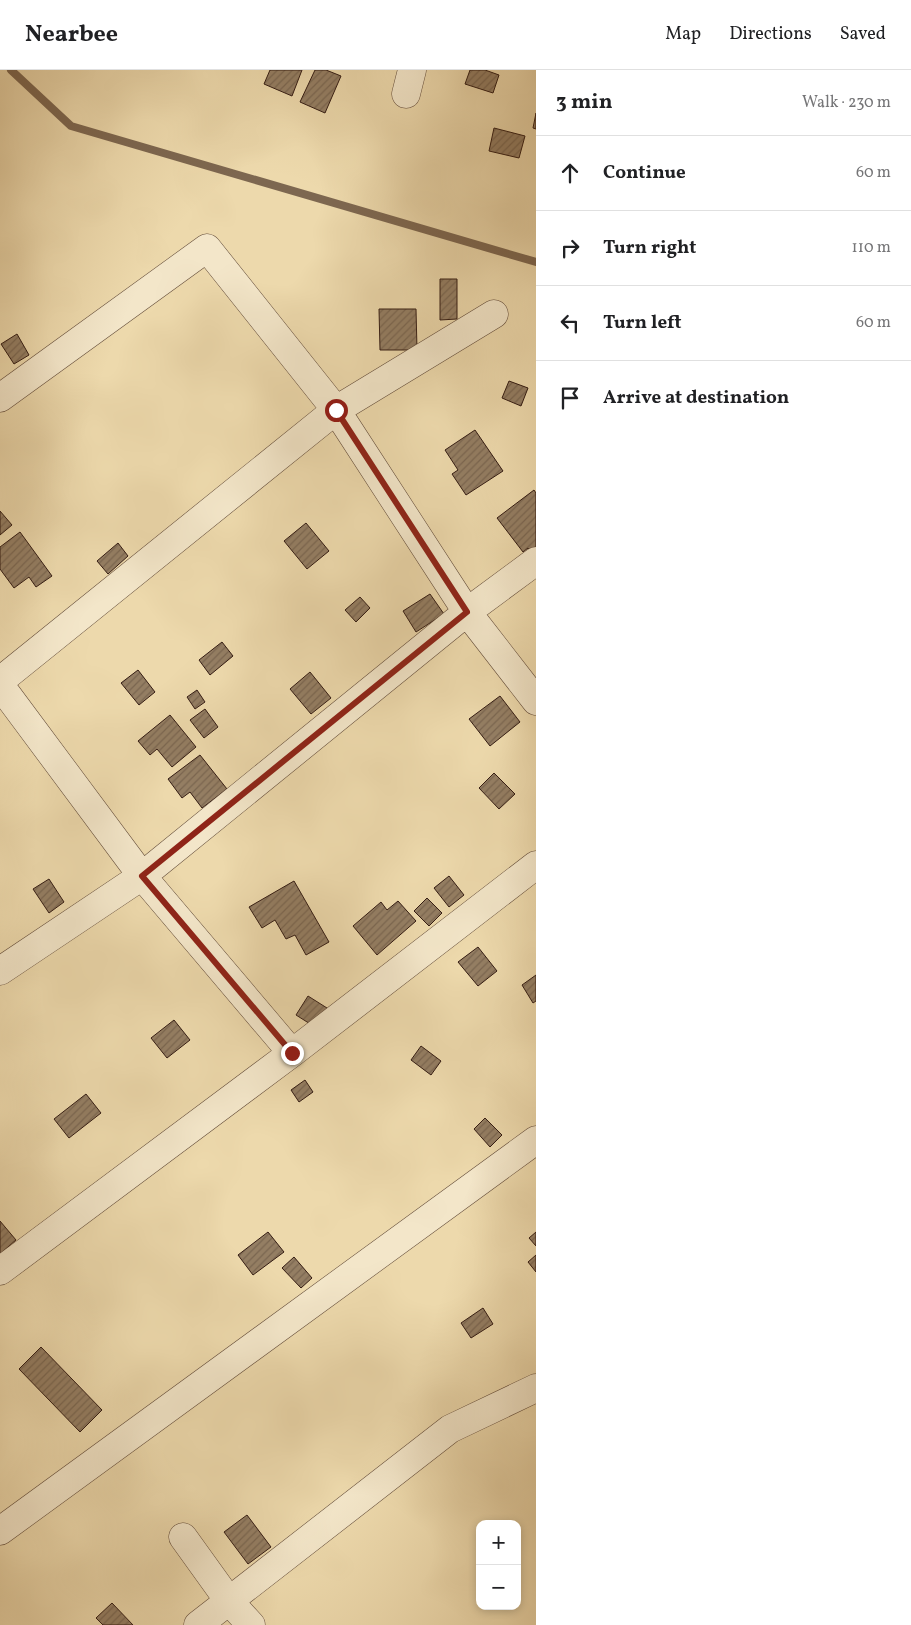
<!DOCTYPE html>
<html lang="en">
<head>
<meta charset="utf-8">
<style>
	body { margin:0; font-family:Vollkorn,serif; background:#f2f2f2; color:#202124 }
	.controls { position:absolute; right:15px; bottom:15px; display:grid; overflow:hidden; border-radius:10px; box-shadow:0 2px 8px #0003 }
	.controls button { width:45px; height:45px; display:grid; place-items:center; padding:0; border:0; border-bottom:1px solid #e0e0e0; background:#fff; color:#202124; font:25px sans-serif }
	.stop { position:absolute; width:15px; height:15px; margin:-11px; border:4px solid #8f2418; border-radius:50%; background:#fff }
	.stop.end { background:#8f2418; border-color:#fff; box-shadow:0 1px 5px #0008 }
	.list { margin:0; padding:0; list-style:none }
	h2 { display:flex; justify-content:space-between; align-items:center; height:65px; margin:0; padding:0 20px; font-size:21px }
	h2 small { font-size:16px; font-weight:400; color:#757577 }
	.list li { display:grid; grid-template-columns:32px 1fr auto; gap:15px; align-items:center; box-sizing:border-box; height:75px; padding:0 20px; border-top:1px solid #e0e0e0 }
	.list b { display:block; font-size:19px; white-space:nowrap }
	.list em { font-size:16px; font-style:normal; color:#757577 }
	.icon { flex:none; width:28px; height:28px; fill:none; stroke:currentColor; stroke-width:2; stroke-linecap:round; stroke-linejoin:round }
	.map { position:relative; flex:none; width:536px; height:1555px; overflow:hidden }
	header { display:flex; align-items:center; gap:30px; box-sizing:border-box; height:70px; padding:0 25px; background:#fff; border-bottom:1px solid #e0e0e0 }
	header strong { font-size:24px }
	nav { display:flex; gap:28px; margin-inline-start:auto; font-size:18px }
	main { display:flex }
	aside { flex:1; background:#fff }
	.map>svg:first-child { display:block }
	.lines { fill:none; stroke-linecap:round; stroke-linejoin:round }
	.stream { stroke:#7d6750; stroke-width:8 }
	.building { fill:url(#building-hatch); stroke:#341c13 }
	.minor-casing { stroke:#624b39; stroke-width:29 }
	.minor { stroke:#f3e6c9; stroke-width:28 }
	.route { stroke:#8f2418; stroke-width:6 }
</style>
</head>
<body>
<header>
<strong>Nearbee</strong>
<nav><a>Map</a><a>Directions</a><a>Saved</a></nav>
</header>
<main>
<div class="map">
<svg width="536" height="1555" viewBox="0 0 536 1555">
	<defs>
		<pattern id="building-hatch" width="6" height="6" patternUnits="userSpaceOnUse" patternTransform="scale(1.25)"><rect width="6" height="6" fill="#947e63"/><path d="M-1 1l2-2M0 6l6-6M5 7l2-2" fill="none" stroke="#7a6650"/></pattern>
	</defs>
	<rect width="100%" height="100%" fill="#edd9ac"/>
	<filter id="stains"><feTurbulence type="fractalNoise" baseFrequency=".004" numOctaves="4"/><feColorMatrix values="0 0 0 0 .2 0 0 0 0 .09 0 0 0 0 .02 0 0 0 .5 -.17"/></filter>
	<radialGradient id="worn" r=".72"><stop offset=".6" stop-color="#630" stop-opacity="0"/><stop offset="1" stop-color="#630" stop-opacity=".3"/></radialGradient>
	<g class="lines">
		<path class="stream" d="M11 0 71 56 536 192"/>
	</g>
	<path class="building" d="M270 0H302L292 26 264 14Z
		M315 0H326L341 6 325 43 300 32Z
		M470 0H485L499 5 493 23 465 14Z
		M536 43V59L533 58Z
		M494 58 525 66 519 88 489 81Z
		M440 209H457V249L440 250Z
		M379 239H416L417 280H380Z
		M17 264 29 285 14 294 1 274Z
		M509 311 528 318 521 336 502 328Z
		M475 360 503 401 466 425 452 404 458 400 445 380Z
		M534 420 536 423V488L528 478 523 482 497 448Z
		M0 441 12 455 0 465Z
		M306 453 329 481 307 499 284 471Z
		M20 462 52 506 36 517 29 507 14 518 0 499V477Z
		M118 473 128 486 108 504 97 491Z
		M430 524 444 544 416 562 403 541Z
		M360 527 370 538 356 552 345 540Z
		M222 572 233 586 210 605 199 590Z
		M138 600 155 622 139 635 121 613Z
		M310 602 331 628 311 644 290 619Z
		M197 620 205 632 195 639 187 627Z
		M500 626 520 652 490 676 469 649Z
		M205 639 218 657 204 668 190 650Z
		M170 645 196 677 172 697 157 679 150 685 138 671Z
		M200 685 227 719 202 738 190 722 182 728 168 709Z
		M494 703 515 724 499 739 479 718Z
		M449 806 464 825 449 837 434 818Z
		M49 809 64 832 49 843 33 819Z
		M294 811 329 872 306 885 295 865 286 869 275 850 262 858 249 837Z
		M427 828 442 843 429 856 414 841Z
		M398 831 416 851 377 885 353 856 381 832 387 840Z
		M478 877 497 901 478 916 458 892Z
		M536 905V931L533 933 522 915Z
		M308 926 327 938 315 957 296 945Z
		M174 950 190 970 167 988 151 968Z
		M421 976 441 991 431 1005 411 990Z
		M305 1010 313 1022 299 1032 291 1020Z
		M86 1024 101 1043 69 1068 54 1049Z
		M485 1048 502 1065 490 1077 474 1059Z
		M0 1151 16 1170 0 1184Z
		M268 1162 284 1182 253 1205 238 1185Z
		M536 1162V1176L529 1168Z
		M536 1185V1202L528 1192Z
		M294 1187 312 1208 301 1218 282 1198Z
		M483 1238 493 1254 471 1268 461 1253Z
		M41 1277 102 1340 80 1362 19 1299Z
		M247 1445 271 1477 248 1494 224 1462Z
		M112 1533 133 1555H103L96 1548Z"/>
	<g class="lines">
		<defs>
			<path id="minor" d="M406 24 412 0
				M0 328 207 178 336 340 467 542 536 631
				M0 611 336 340 494 244
				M0 615 142 806 292 983
				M0 901 142 806 467 542 536 491
				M0 1201 292 983 536 795
				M0 1461 536 1070
				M183 1467 229 1531 251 1555
				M198 1555 450 1359 536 1318"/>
		</defs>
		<use href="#minor" class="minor-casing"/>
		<use href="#minor" class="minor"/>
	</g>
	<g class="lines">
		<path class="route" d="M292 983 142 806 467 542 336 340"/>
	</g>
	<rect width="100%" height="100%" filter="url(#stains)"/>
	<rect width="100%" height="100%" fill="url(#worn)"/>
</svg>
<div class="controls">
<button>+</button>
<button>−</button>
</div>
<div class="stop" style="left:336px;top:340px"></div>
<div class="stop end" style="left:292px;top:983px"></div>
</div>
<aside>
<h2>3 min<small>Walk · 230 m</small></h2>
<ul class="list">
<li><svg class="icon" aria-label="ahead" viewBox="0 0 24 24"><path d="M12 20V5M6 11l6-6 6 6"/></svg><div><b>Continue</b></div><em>60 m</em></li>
<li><svg class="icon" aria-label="right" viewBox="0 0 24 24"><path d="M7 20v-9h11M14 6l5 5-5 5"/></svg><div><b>Turn right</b></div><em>110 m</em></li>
<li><svg class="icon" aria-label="left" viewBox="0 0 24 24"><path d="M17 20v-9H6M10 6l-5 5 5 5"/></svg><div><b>Turn left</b></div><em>60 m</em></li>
<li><svg class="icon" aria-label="arrive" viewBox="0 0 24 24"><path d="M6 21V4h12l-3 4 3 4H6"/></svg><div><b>Arrive at destination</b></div></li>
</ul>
</aside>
</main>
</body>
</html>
